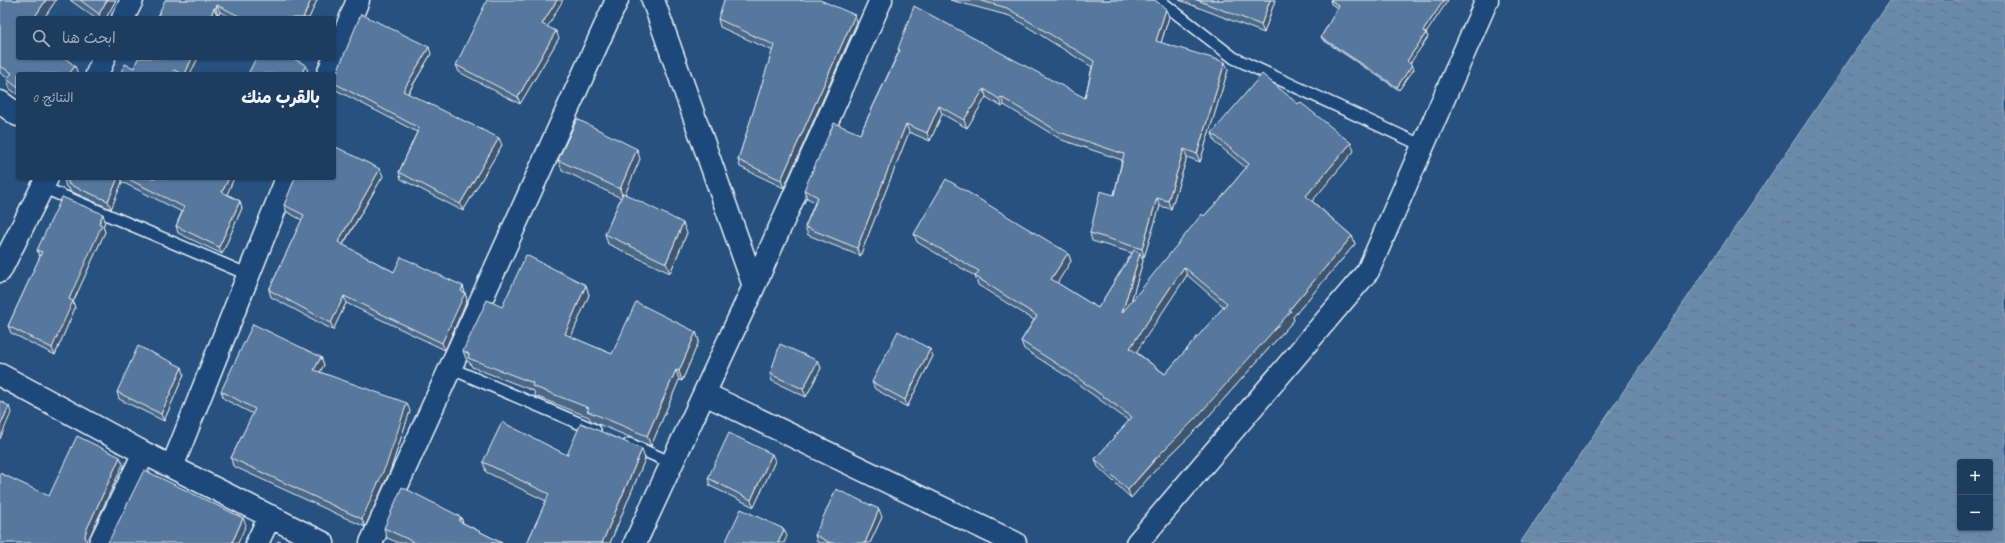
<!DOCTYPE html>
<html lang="ar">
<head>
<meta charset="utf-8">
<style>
	body { margin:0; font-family:Caveat,"Playpen Sans Arabic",sans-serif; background:#254465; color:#f1f3f6; direction:rtl }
	.controls { position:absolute; right:12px; bottom:12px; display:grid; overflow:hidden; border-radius:4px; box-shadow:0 1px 3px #0004 }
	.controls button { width:36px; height:36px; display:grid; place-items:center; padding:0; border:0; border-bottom:1px solid #3b5674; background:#1d3d5f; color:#f1f3f6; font:20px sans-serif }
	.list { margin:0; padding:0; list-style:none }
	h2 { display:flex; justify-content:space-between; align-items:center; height:52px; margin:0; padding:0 16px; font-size:17px }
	h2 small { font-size:13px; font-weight:400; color:#a0aebd }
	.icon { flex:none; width:22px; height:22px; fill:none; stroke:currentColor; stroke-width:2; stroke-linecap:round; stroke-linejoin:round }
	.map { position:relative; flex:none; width:2005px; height:543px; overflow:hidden; direction:ltr }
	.search { position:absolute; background:#1d3d5f; box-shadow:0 1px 3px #0004; left:16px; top:16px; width:320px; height:44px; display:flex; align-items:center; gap:10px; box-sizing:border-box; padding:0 14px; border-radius:4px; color:#a0aebd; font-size:15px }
	.panel { position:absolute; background:#1d3d5f; box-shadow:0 1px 3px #0004; left:16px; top:72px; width:320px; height:108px; border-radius:4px; direction:rtl }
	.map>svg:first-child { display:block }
	.water { fill:url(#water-ripples); stroke:#9db3c9; fill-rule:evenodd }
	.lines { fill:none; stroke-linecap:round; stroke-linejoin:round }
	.service-casing { stroke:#e8f1f8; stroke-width:14 }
	.minor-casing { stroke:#e8f1f8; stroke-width:25 }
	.service { stroke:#1f4a7a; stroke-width:11 }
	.minor { stroke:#1f4a7a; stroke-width:22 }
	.wall { fill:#4b6787; stroke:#e8f1f8; fill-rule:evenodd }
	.shaded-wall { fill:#3d546e; stroke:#e8f1f8 }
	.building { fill:#57789d; stroke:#e8f1f8; fill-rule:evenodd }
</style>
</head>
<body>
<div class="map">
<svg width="2005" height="543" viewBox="0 0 2005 543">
	<defs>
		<pattern id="water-ripples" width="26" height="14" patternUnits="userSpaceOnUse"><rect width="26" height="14" fill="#6b8aaa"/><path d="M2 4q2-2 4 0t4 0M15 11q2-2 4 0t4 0" fill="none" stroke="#5e7388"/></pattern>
	</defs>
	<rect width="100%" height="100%" fill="#27517f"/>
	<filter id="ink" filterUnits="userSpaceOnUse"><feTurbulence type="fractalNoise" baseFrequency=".025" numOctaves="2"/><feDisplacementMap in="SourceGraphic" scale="8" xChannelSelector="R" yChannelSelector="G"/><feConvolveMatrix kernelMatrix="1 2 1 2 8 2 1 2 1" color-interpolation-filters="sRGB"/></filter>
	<g filter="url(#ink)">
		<path class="water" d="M1890 0H2005V543H1520ZM1960 462H1990V528H1960Z"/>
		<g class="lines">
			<defs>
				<path id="service" d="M1159 0 1234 58 1423 146
					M42 187 249 275
					M450 368 595 430
					M629 444 672 463"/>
				<path id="minor" d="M653 0 754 286 881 0
					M123 18 132 0
					M97 74 104 58
					M328 74 358 0
					M0 102 18 115
					M0 271 47 178
					M0 375 144 453 323 543
					M705 394 1015 543
					M172 467 287 178
					M100 543 144 453
					M257 543 270 516
					M371 543 617 0
					M635 543 754 286
					M1137 543 1368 271 1487 0"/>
			</defs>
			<use href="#service" class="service-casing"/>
			<use href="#minor" class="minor-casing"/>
			<use href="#service" class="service"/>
			<use href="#minor" class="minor"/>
		</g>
		<path class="wall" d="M0 0H56L44 18H18V95L10 89 7 79 8 78 0 73Z
			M70 0H116L106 18H95Z
			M165 0H317L309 18H232L220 12 218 15Z
			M950 0H1155L1169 17 1161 43 1228 70 1200 162 1187 157 1171 209 1160 206 1144 257 1142 256 1143 261 1131 302 1204 216 1220 199 1246 168 1215 142 1212 133 1354 151 1312 201 1352 236 1355 244 1293 317 1294 320 1198 428 1158 467 1131 498 1098 467 1095 459 1129 421 1071 379 1024 349 1021 341 1034 320 978 285 975 276 917 242 914 234 1068 253 1071 261 1057 283 1098 308 1132 253 1092 241 1090 233 1114 195 1122 160 1062 140 1004 105 1002 107 986 97 967 128 942 114 930 141 909 132 860 256 808 235 805 227 815 202 807 198 804 190 860 134 899 51 898 49 1085 98 1092 67 1010 16ZM1187 275 1224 307 1165 374 1136 352Z
			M1179 0H1275L1264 33Z
			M1330 0H1448L1426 33 1428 37 1410 63 1412 65 1414 69 1399 90 1323 40 1321 37 1338 8 1331 4Z
			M802 1 855 15 857 22 784 188 740 167 738 160 773 51 720 27 718 19Z
			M559 38 520 104 459 72 456 65Z
			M431 54 408 94 502 145 463 211 401 179 399 172 417 132 334 89V75Z
			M198 58 190 74H120L134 68Z
			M640 159 625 194 687 233 670 273 608 244 605 234 621 198 562 170 558 160Z
			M383 176 343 245 394 272 463 286 467 300 445 350 346 303 333 330 271 297 269 290 302 220 287 212 284 205Z
			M65 178H234L227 194 240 201 242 208 222 254 178 233 176 226 182 212 122 182 111 209 70 191 69 188 66 187 64 180Z
			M105 221 103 227 105 232 73 302 75 308 55 355 11 333 8 326 40 257 37 250Z
			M586 285 589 295 571 337 612 354 696 332 699 341 682 381 679 380 651 446 591 421 589 417 535 396 534 391 472 367 470 363 467 361 463 351 502 307Z
			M933 356 907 407 875 389 872 382Z
			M321 357 324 365 320 372 410 411 390 471 365 527 233 466 231 458 253 414 224 399 221 391Z
			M818 361 821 368 806 397 772 381 770 374Z
			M184 374 164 421 119 399 117 392Z
			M567 455 645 459 610 543H527L546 501 486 472 483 462Z
			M775 461 754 507 710 486 708 478Z
			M461 517 463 523 502 543H399L387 538 384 528Z
			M882 517 870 543H820L817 542 815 535Z"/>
		<path class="shaded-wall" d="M46 0H56L44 18H34Z
			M107 0H116L106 18H100L99 14Z
			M311 0H317L309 18H303Z
			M557 0H563L545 31 542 24Z
			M1270 0H1275L1264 33 1261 25Z
			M1444 0H1448L1425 35 1423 31Z
			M217 5 220 12 218 15 216 8Z
			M214 8 217 15 215 18H210Z
			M1166 9 1169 17 1159 49 1156 41Z
			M855 15 857 22 784 188 781 180Z
			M556 31 559 38 520 104 518 97Z
			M1426 33 1428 37 1409 65 1407 61Z
			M429 47 431 54 405 98 403 91Z
			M192 58H198L190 74H185Z
			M1225 62 1228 70 1200 162 1197 154Z
			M306 65 308 72 307 74H301Z
			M1412 65 1414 69 1399 90 1397 87Z
			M75 66 78 74H69Z
			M984 89 986 97 967 128 964 120Z
			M1001 97 1004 105 1002 107 999 99Z
			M939 106 942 114 930 141 927 133Z
			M906 124 909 132 860 256 857 248Z
			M499 138 502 145 463 211 460 204Z
			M1351 143 1354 151 1309 205 1306 196Z
			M637 149 640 159 623 199 620 189Z
			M1184 149 1187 157 1171 209 1168 201Z
			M380 169 383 176 340 249 338 242Z
			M118 178H121L122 182 111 209 108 201Z
			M229 178H234L225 199 222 192Z
			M1157 198 1160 206 1144 257 1142 249Z
			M240 201 242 208 222 254 219 247Z
			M103 214 105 221 103 227 105 232 73 302 75 308 55 355 52 348 69 299Z
			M683 223 687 233 670 273 666 263Z
			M1352 236 1355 244 1293 317 1294 320 1198 428 1158 467 1131 498 1128 490 1289 310Z
			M1068 253 1071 261 1054 288 1051 279Z
			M1140 253 1143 261 1125 322 1122 313Z
			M1184 267 1187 275 1133 357 1130 348Z
			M586 285 589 295 568 344 565 334Z
			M463 286 467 300 445 350 442 343Z
			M344 296 346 303 333 330 331 323Z
			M696 332 699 341 682 381 679 371Z
			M930 349 933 356 907 407 905 400Z
			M321 357 324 365 317 377 314 370Z
			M818 361 821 368 806 397 803 389Z
			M182 367 184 374 164 421 161 414Z
			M676 370 679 380 651 446 647 436Z
			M407 403 410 411 390 471 365 527 362 519Z
			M9 406 11 413 0 439V426Z
			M642 449 645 459 610 543H602Z
			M772 454 775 461 754 507 751 500Z
			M120 457 123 464 89 538 88 543H87L85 536 86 531Z
			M879 509 882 517 870 543H865Z
			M461 517 464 527 459 521Z
			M243 518 246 525 238 543H232Z
			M784 529 787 536 784 543H778Z"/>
		<path class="building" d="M0 0H46L34 18H18V58H65L75 66 69 74H18V88L7 79 12 73 0 66Z
			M80 0H107L99 14Z
			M165 0H311L303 18H243L217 5 216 8H214L210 18H157Z
			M487 0H557L542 24 556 31 518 97 456 65Z
			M724 0H799L802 1V0H820L855 15 781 180 738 160 774 45 718 19Z
			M978 0H1155L1166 9 1156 41 1225 62 1197 154 1184 149 1168 201 1157 198 1142 249 1090 233 1100 191 1114 195 1124 154 1059 132 1001 97 999 99 984 89 964 120 939 106 927 133 906 124 857 248 805 227 818 197 804 190 834 123 860 134 900 50 898 49 914 6 1085 98 1094 61 1007 8Z
			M1197 0H1270L1261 25Z
			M1330 0H1444L1423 31 1426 33 1407 61 1412 65 1397 87 1321 37 1339 6Z
			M361 14 429 47 403 91 499 138 460 204 399 172 419 128 334 83V75L337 72Z
			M138 58H192L185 74H182L174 70 172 74H120L125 64 134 68Z
			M256 58H292L306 65 301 74H248Z
			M1262 74 1298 104 1300 102 1351 143 1306 196 1352 236 1289 310 1291 311 1195 419 1155 459 1128 490 1095 459 1132 417 1068 371 1021 341 1037 316 975 276 979 271 914 234 946 179 1068 253 1051 279 1098 308 1134 250 1140 253 1122 313 1202 214 1204 216 1220 199 1249 164 1212 133ZM1184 267 1227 303 1165 374 1130 348Z
			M577 119 637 149 620 189 558 160Z
			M334 146 380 169 338 242 394 272 401 257 463 286 461 291 465 293 442 343 344 296 331 323 269 290 304 215 284 205 295 178H334Z
			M65 178H118L108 201 68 184 69 182 64 180Z
			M126 178H229L222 192 240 201 219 247 176 226 184 207Z
			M623 193 683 223 666 263 605 234Z
			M62 197 103 214 99 223 102 225 69 299 73 301 52 348 8 326 42 252 37 250Z
			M526 255 586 285 565 334 612 354 636 302 696 332 679 371 676 370 647 436 587 411 589 408 532 386 533 383 468 358 469 354 463 351 487 300 502 307Z
			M253 324 321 357 314 370 407 403 387 463 362 519 231 458 255 409 221 391Z
			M898 331 930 349 905 400 872 382Z
			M780 344 818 361 803 389 770 374Z
			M138 346 182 367 161 414 117 392Z
			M0 401 9 406 0 426Z
			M502 422 567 455 581 423 642 449 602 543H527L549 494 483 462Z
			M729 433 772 454 751 500 708 478Z
			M77 436 120 457 86 531 85 536 87 543H0V473L49 496Z
			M144 470 243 518 232 543H107L109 541Z
			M402 487 461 517 459 521 502 543H416L384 528Z
			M836 489 879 509 865 543H831L815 535Z
			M741 509 784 529 778 543H725Z
			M278 541 283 543H277Z"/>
	</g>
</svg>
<div class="controls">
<button>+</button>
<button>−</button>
</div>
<div class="search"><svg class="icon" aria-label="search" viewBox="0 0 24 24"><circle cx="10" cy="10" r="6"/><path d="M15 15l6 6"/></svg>ابحث هنا</div>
<section class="panel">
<h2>بالقرب منك<small>النتائج: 0</small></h2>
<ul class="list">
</ul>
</section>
</div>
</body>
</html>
